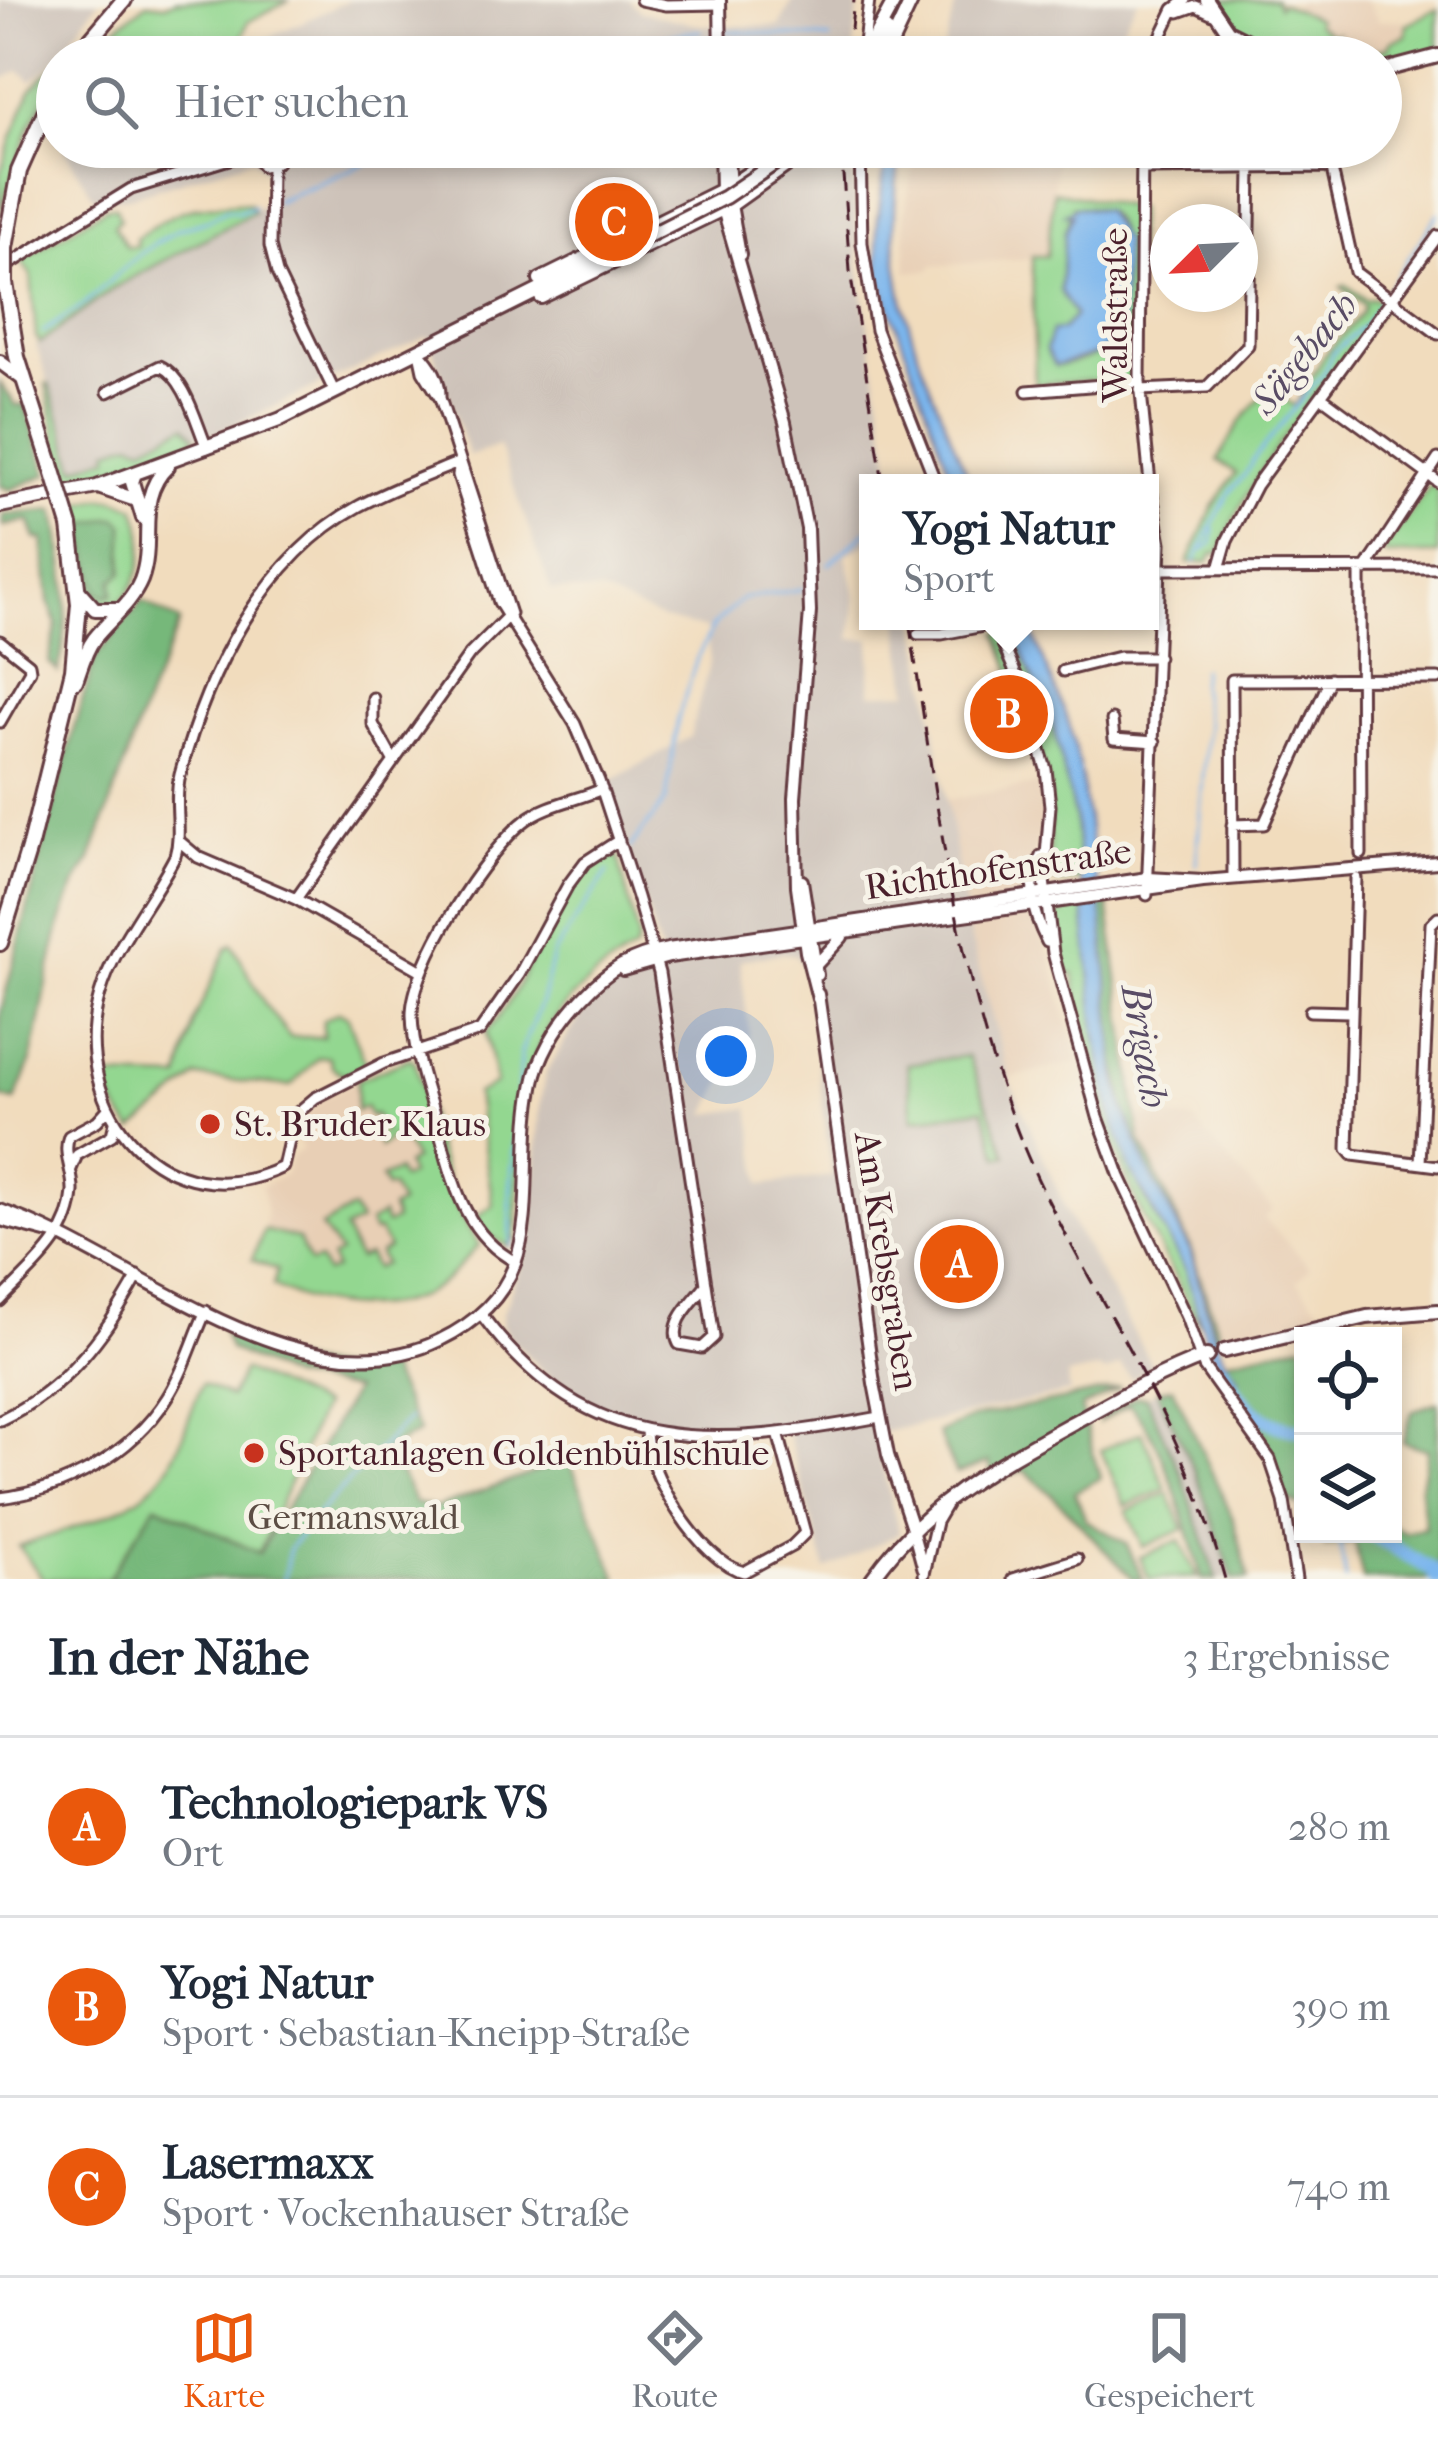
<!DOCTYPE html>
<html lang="de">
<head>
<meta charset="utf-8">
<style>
	body { margin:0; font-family:"IM FELL French Canon",serif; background:#f6f6f7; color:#1f2937 }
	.controls { position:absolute; right:36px; bottom:36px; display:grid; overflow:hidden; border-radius:0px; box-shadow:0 6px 18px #0003 }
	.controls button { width:108px; height:108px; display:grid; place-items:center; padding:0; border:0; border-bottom:3px solid #e0e1e3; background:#fff; color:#1f2937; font:60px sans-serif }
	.compass { position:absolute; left:1150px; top:204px; width:108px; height:108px; border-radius:50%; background:#fff; box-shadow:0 6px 18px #0003; rotate:246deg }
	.you { position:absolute; left:726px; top:1056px; width:42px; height:42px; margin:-30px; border:9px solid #fff; border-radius:50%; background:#1a73e8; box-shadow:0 0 0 18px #1a73e833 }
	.badge { display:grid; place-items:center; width:78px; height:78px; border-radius:50%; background:#ea580c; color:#fff; font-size:39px; font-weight:700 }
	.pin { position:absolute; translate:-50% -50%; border:6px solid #fff; box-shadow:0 3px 12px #0006 }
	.popup { position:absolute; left:859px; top:474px; width:300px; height:156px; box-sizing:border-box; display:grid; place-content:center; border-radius:0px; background:#fff; filter:drop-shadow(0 3px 9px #0005); font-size:39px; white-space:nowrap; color:#747a83 }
	.popup b { font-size:45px; color:#1f2937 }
	.popup::after { content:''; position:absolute; left:50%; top:100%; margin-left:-24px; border:24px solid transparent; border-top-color:#fff }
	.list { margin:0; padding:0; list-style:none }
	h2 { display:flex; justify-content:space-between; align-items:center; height:156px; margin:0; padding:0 48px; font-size:51px }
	h2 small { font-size:39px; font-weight:400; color:#747a83 }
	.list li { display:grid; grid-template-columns:78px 1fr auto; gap:36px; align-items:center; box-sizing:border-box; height:180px; padding:0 48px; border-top:3px solid #e0e1e3 }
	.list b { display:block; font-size:45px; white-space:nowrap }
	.list p { margin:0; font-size:39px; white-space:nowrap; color:#747a83 }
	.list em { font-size:39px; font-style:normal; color:#747a83 }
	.icon { flex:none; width:66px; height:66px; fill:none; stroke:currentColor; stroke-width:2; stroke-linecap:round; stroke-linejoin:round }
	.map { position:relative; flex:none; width:1438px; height:1579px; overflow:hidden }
	.search { position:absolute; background:#fff; box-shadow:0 6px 18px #0003; left:36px; right:36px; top:36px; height:132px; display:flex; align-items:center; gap:30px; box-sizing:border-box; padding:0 42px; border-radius:66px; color:#747a83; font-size:45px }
	.sheet { height:696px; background:#fff }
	nav { display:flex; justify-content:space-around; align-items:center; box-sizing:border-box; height:168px; border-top:3px solid #e0e1e3; background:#fff; font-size:33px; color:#747a83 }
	nav a { display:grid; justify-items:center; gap:6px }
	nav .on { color:#ea580c }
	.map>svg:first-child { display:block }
	.built { fill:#e8cfb5 }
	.industrial { fill:#cdc2b9; fill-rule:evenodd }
	.green { fill:#93d790; stroke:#6e7b5e; stroke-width:3; fill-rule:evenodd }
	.forest { fill:#76b87a; stroke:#606c52; stroke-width:3 }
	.water { fill:#7cb6ed; stroke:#636a8c; stroke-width:3 }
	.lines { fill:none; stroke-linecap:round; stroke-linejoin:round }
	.stream { stroke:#7cb6ed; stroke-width:3 }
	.river { stroke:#7cb6ed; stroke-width:14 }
	.minor-casing { stroke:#633b41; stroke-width:15 }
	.tertiary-casing { stroke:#633b41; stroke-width:16 }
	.secondary-casing { stroke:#633b41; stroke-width:18 }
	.primary-casing { stroke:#633b41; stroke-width:20 }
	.minor { stroke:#fff; stroke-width:9 }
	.tertiary { stroke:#fff; stroke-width:10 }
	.secondary { stroke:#fff; stroke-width:12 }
	.primary { stroke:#fff; stroke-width:14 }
	.rail { stroke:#4a1f2b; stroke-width:3; stroke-dasharray:18 9; stroke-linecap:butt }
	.secondary-bridge-casing { stroke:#633b41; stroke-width:18; stroke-linecap:butt }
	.primary-bridge-casing { stroke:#633b41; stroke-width:20; stroke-linecap:butt }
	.secondary-bridge { stroke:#fff; stroke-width:12 }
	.primary-bridge { stroke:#fff; stroke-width:14 }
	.poi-dot { fill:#c8321e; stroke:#f7f3e8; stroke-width:4.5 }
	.labels { text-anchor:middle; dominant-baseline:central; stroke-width:10; stroke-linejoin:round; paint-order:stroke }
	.street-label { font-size:36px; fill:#4a1f2b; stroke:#f7f3e8 }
	.poi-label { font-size:36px; fill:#4a1f2b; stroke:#f7f3e8; text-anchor:start }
	.park-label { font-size:36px; fill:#5c4d44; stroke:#f7f3e8 }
	.water-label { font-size:39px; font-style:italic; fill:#594c65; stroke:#f7f3e8 }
</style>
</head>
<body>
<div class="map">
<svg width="1438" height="1579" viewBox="0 0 1438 1579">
	<rect width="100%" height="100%" fill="#f7f3e8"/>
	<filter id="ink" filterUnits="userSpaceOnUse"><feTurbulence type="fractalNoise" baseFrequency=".00833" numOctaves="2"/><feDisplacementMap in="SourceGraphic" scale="24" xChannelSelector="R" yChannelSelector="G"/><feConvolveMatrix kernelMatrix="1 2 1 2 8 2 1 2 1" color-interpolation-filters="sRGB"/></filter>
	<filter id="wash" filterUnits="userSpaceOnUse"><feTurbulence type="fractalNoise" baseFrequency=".004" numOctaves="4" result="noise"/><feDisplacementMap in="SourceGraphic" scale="48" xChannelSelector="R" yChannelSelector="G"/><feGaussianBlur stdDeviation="2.7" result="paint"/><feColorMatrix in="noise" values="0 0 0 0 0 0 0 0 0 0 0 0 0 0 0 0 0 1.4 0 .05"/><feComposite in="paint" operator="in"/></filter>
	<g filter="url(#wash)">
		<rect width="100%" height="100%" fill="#f1dcbd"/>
		<path class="built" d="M1299 0 1309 4 1308 0H1367L1379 21 1402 20 1408 30 1387 48 1338 55 1331 48 1336 40 1316 23V18L1292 8Z
			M917 147H1057L1047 257 932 266 931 270 907 272 904 217Z
			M1046 783 1047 806 1026 885 1027 903 1052 963 1078 1062 1009 1078 969 932 946 800Z
			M357 1080V1110L365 1106 375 1114 386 1138 396 1133 405 1141 415 1160 411 1175 390 1186 400 1205 396 1220 379 1230 388 1249 384 1264 374 1269 359 1259 344 1229 331 1235 340 1254 336 1268 326 1273 311 1264 298 1239 264 1230 266 1213 262 1186 286 1174 292 1156 303 1149 295 1134 297 1122 322 1100Z
			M1136 1116 1193 1120 1273 1210 1264 1218 1310 1267 1297 1281 1325 1314 1222 1342 1189 1244 1140 1139Z"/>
		<path class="industrial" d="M0 0H99L52 64 31 81 20 70 0 81Z
			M350 0H629L641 12 703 26H780L792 0H859L853 57H227Z
			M957 0H1138L1106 57H942Z
			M63 147H851L859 268 894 483H868V543L846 555 856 597 851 639H871L870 694 909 692 899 621H917L969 932 1009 1078 1070 1219 1153 1367 1131 1379 1120 1365 1106 1373 1099 1369 1067 1376 1070 1392 874 1434 899 1533 826 1570 786 1428 716 1432 664 1427 611 1413 577 1396 543 1371 512 1340 502 1325 503 1313 532 1234 540 1102 546 1073 579 1018 610 987 665 966 607 783 690 737 710 661 706 629 662 619 600 592 551 590 499 446 469 456 428 336 207 437 189 432 185 426 142 446 131 442 110 449 111 456 76 468 36 345 114 288 265 205 267 173 252 159 129 197 102 200 94 198ZM782 953 796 955 806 974 832 1176 761 1185 750 1108 707 1114 728 1072 751 1050 740 960Z
			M1157 1391 1194 1469 1233 1579H1217L1182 1476 1146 1397Z"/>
		<path class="green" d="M177 0H290L248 22 239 46 209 57H90L110 32 147 3 165 5Z
			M1214 0H1275L1278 6 1281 3 1317 19 1316 23 1329 34 1337 33 1331 48 1338 55 1387 48 1391 41 1406 36 1407 24 1438 9V52L1381 66V57C1313 57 1255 66 1214 0Z
			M57 63V76L31 124 0 211V174L13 135 32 88Z
			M1054 191 1137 208 1133 378 1035 384 1032 256H1047ZM1073 207C1085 207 1100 206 1109 214 1130 236 1129 324 1107 347 1094 360 1073 362 1056 366L1046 350 1053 331 1062 330 1075 316 1061 291 1065 232Z
			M239 203 250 204 254 212 114 288 40 343 36 337 31 275 21 261 107 207H116L120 219 114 225 127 247 137 246 136 239C174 209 189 206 239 203Z
			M1346 285 1366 300 1374 298 1382 304 1381 310C1323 387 1254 463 1219 554L1214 553 1208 562 1188 563 1213 507 1236 473 1218 460 1241 421 1268 389 1295 406 1324 356 1361 314 1364 305 1341 287Z
			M46 384H49L76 468 110 456 109 449 131 442 143 446 186 425 196 437C175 459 96 479 65 482Z
			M1431 484 1438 491V554L1386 555 1383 551Z
			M99 499H114L135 507C149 539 145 585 115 605L97 603 85 584 72 506Z
			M1013 629 1054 729 1075 819 1080 880 1060 883 1050 879 1049 783 998 633Z
			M607 853 618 857 638 939 635 950C513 1019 523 1098 517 1222L515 1239 507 1246 488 1235 475 1218 493 1205 476 1094 496 1084 486 1032C534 982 547 886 607 853Z
			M1084 907C1095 995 1096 1080 1128 1163 1149 1217 1195 1265 1199 1322 1188 1309 1182 1289 1173 1273 1119 1180 1087 1080 1074 974H1066L1053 918 1072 908Z
			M232 944 266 1006 290 1037H323V1020L339 1012 348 1017 366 1065 344 1075 332 1067 329 1057H319L291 1086 196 1077 133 1131 114 1104 103 1077 180 1079 194 1021 227 948Z
			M968 1056 1007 1155 999 1157 983 1109 913 1119 907 1064Z
			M410 1058 415 1062C432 1124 442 1193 479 1245 466 1258 453 1275 438 1286 393 1318 320 1310 273 1286L277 1270 252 1260 264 1230 298 1239 310 1263 319 1260 326 1273 335 1269 331 1258 340 1253 321 1227 352 1209 360 1222 344 1230 358 1259 368 1255 375 1268 384 1264 379 1254 388 1248 379 1231 374 1232 369 1223 382 1215 386 1224 395 1220 391 1209 400 1204 391 1187 386 1188 381 1178 397 1171 401 1179 410 1175 406 1165 414 1159 405 1142 401 1143 396 1134 380 1147 375 1137 384 1132 375 1114 370 1116 365 1106 356 1111 357 1080Z
			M243 1370 322 1406 259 1553 157 1505 108 1579H43L19 1547C67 1527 134 1517 166 1470 182 1446 190 1411 202 1384L230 1397Z
			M1142 1432 1166 1489 1125 1506 1101 1450Z
			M1168 1493 1184 1529 1143 1547 1127 1511Z
			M1180 1540 1197 1577 1149 1579 1140 1557Z"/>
		<path class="forest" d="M0 383 16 405H25L48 474 10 490 0 486Z
			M55 510C67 565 72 617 58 672L49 662 57 625 49 602 43 539H36L29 520 3 526V515Z
			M110 518H118L124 525 123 572 113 581V594L106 596 97 591 84 529 86 524Z
			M142 601 180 622 147 699 91 860C53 908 47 999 32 1057 28 1072 21 1086 15 1101L0 1097V1015L75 724 96 656Z
			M1108 904 1140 1139 1189 1244 1221 1339 1217 1341 1190 1251 1146 1165 1125 1111 1112 1043 1101 905Z
			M223 1332C282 1358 322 1375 388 1368L419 1432 387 1449 415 1503 436 1508 569 1460 618 1579H108L156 1505 259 1553 354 1390 290 1378 229 1349Z
			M1302 1343 1303 1346V1507L1286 1499 1263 1434 1226 1384 1238 1378 1225 1360Z
			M1173 1387 1234 1521 1249 1579H1233L1194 1469 1157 1391Z
			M1121 1388 1081 1408 1100 1478 1075 1492 1086 1520 1126 1543 1143 1579H1134C1095 1544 1065 1502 1023 1470L994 1483 989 1462 956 1474 938 1433 972 1418Z
			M1137 1396 1146 1397 1182 1476 1217 1579H1202C1188 1532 1165 1437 1129 1405L1099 1422 1100 1417Z
			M1438 1402V1579H1363L1355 1542 1325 1546 1323 1534H1393V1526L1404 1532 1425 1527 1420 1489 1428 1450 1403 1442 1412 1411Z"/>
		<path class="water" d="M887 147H902C876 279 921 365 971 483H955L951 475 880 280 877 227Z
			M1076 207 1104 210 1124 241 1122 324 1100 353 1055 366 1046 350 1052 331 1062 330 1075 316 1060 291 1065 232 1072 215 1065 214Z
			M1010 621H1028L1069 724 1080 769 1102 914 1116 1075 1125 1111 1146 1165 1190 1251 1211 1328 1225 1360 1239 1378 1226 1384 1208 1345 1185 1269 1130 1169 1109 1108 1096 1032 1075 819 1054 729Z"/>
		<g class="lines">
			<path class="stream" d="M727 31 830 39
				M620 57 671 35 701 31
				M276 201 405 147
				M43 332 84 304 141 253 179 229 209 220 226 210 238 212 254 207
				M1202 550 1212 543 1214 529
				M1195 562C1205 541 1214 520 1226 499 1235 482 1244 482 1253 460L1325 371 1334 352 1364 325 1438 214
				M829 564 868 530
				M630 848 666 800 678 718 697 658 714 625 742 599 802 589
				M1196 864 1207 726 1200 686 1202 669
				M511 1247 510 1195 521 1052 541 1002 553 954 608 872
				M1338 1534 1346 1579
				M284 1579 289 1549 309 1523 409 1418"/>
			<path class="river" d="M1223 1368C1240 1403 1262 1427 1303 1430
				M1371 1534 1432 1570 1437 1579"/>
		</g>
	</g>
	<g filter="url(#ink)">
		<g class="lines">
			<defs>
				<path id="minor" d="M641 0 666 5 720 4
					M1179 12 1196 6 1213 14
					M863 52 869 0
					M1151 57 1174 9 1186 0
					M860 147 862 243 876 330 936 483
					M1142 147 1140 382 1150 483
					M1327 147 1355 272 1438 334
					M271 167 270 246 277 273 335 393
					M1143 169 1330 167
					M5 267 131 189 265 148 275 151 277 162 263 166 258 160 259 152
					M419 352C431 365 441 379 440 398L510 614
					M420 357 423 371 440 398
					M1140 390 1207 387 1248 345 1251 168
					M1027 391 1140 382
					M108 392 160 366C186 378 196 423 207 448
					M1322 397 1438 482
					M460 462C426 476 391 489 359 506 263 558 207 673 180 775 173 802 183 830 175 856 151 903 115 943 100 994 66 1110 166 1224 283 1167L295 1115 315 1098 384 1063 480 1031 519 975 568 885 585 862 619 840
					M460 462 458 475 499 602 575 724 599 781 637 897 659 973 714 1337 702 1348 679 1344C668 1323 692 1303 705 1286
					M1160 569 1438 568
					M1219 569 1227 541 1256 485 1438 236
					M1360 570 1361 854
					M1365 570 1438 459
					M993 621 1017 677 1046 769 1050 806 1044 880 1053 953 1098 1117 1120 1177 1186 1317 1204 1367 1270 1459 1284 1501 1296 1579
					M918 634H942L994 624
					M0 641 29 664 30 670 0 722
					M1063 671 1119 657H1158
					M373 698V724L393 760
					M1112 720 1114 739 1155 742
					M1232 825 1264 824 1330 679
					M179 841 198 857 296 899 422 971
					M1041 856C1027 890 1031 910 1047 942
					M1233 878 1232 680 1438 679
					M1356 878 1348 1149 1353 1155 1438 1166
					M1147 895 1161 543 1150 484
					M296 899 470 654 510 614
					M1310 1011 1350 1012
					M1420 1163 1431 924 1438 917
					M71 1169 77 1155 112 1135 115 1122
					M516 1262C469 1238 454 1189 442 1141 431 1101 413 1057 412 1015 411 966 486 850 526 820 547 804 578 800 602 789
					M0 1301C30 1269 70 1240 73 1192 74 1173 62 1153 69 1136L97 1121 108 1109
					M481 1314C590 1462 718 1447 880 1417
					M0 1420C65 1389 104 1338 138 1276
					M646 1431C646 1473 701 1562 744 1572L792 1546 805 1533 778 1433
					M0 1498C65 1490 131 1455 167 1398 184 1372 193 1339 206 1311
					M912 1528 923 1568
					M924 1574 936 1522 946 1505
					M1013 1579 1077 1559"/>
				<path id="tertiary" d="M720 0 721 57
					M720 147 721 191
					M727 147 730 186
					M731 205 740 255
					M723 209 785 422 807 529 810 612 795 798 797 886 806 952 818 999
					M802 881 817 975
					M816 965 842 937
					M623 970 669 957 1203 881 1438 862
					M818 994 874 1383 888 1455 912 1528
					M0 1210C130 1254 297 1410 440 1340 562 1281 510 1177 536 1074 544 1046 563 1018 583 997 609 969 631 956 668 949L1148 878 1203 881
					M0 1220 57 1235"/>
				<path id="secondary" d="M1207 0 1228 31 1280 57
					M864 57 895 0
					M876 57 886 30
					M885 57 912 0
					M1381 71 1438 56
					M540 280 730 186 787 147
					M541 297 731 205 812 147
					M0 362 23 379
					M135 473 132 482 143 518
					M98 487 136 500
					M0 506 97 487 279 420 630 245
					M79 591 95 609H121
					M76 681C81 667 85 651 94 639 110 619 131 604 141 580 156 540 134 499 168 466
					M1224 1351 1367 1317 1438 1311
					M872 1579C924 1504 996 1465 1074 1422 1117 1398 1161 1373 1207 1356"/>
				<path id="primary" d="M76 57 124 0
					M5 248 19 171 57 85
					M5 283 17 357 51 464
					M0 943 30 845 73 670 79 604 70 526"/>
			</defs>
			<use href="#minor" class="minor-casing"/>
			<use href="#tertiary" class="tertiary-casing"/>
			<use href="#secondary" class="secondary-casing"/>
			<use href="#primary" class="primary-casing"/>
			<use href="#minor" class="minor"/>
			<use href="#tertiary" class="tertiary"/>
			<use href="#secondary" class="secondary"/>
			<use href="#primary" class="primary"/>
			<path class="rail" d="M848 57 854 0
				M841 147 850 271 883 483
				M909 621C937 798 955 977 1022 1143 1058 1231 1110 1309 1152 1393 1183 1453 1207 1515 1225 1579"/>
			<defs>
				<path id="secondary-bridge" d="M630 245 725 197 799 147"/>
				<path id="primary-bridge" d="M5 283V248
					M51 464 70 526"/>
			</defs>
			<use href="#secondary-bridge" class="secondary-bridge-casing"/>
			<use href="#primary-bridge" class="primary-bridge-casing"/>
			<use href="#secondary-bridge" class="secondary-bridge"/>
			<use href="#primary-bridge" class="primary-bridge"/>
		</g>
	</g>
	<g class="poi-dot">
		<circle cx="210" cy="1124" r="12"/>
		<circle cx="254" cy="1453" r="12"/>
	</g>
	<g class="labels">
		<g class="street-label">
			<text transform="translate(1115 315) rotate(-90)">Waldstraße</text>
			<text transform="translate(998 869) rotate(-8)">Richthofenstraße</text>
			<text transform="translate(887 1261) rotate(81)">Am Krebsgraben</text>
		</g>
		<g class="poi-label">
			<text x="234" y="1124">St. Bruder Klaus</text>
			<text x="278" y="1453">Sportanlagen Goldenbühlschule</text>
		</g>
		<g class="park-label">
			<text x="353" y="1517">Germanswald</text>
		</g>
		<g class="water-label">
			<text transform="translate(1304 353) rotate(-51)">Sägebach</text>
			<text transform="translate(1145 1046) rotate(80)">Brigach</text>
		</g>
	</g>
</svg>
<div class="controls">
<button><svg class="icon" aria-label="locate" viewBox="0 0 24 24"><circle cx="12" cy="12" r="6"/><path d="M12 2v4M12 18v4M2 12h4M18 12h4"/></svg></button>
<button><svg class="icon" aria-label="layers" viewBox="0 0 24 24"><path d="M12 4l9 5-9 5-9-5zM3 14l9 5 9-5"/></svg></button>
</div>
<svg class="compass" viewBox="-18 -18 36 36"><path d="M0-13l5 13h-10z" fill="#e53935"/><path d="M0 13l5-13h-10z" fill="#747a83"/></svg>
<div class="you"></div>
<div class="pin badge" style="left:959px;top:1264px">A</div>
<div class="pin badge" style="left:1009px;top:714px">B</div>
<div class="popup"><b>Yogi Natur</b>Sport</div>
<div class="pin badge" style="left:614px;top:222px">C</div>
<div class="search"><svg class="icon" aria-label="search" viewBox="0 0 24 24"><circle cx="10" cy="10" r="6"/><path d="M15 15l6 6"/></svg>Hier suchen</div>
</div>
<section class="sheet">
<h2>In der Nähe<small>3 Ergebnisse</small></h2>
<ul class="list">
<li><span class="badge">A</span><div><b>Technologiepark VS</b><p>Ort</p></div><em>280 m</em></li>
<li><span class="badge">B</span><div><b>Yogi Natur</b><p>Sport · Sebastian-Kneipp-Straße</p></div><em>390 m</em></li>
<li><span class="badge">C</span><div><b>Lasermaxx</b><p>Sport · Vockenhauser Straße</p></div><em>740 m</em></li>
</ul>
</section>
<nav>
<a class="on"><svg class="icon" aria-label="map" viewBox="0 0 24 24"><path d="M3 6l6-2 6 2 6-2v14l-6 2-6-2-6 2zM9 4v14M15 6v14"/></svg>Karte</a>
<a><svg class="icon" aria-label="directions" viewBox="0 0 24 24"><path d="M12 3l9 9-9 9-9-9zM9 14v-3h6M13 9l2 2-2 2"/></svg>Route</a>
<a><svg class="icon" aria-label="saved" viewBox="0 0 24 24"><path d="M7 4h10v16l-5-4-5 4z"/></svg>Gespeichert</a>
</nav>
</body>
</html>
